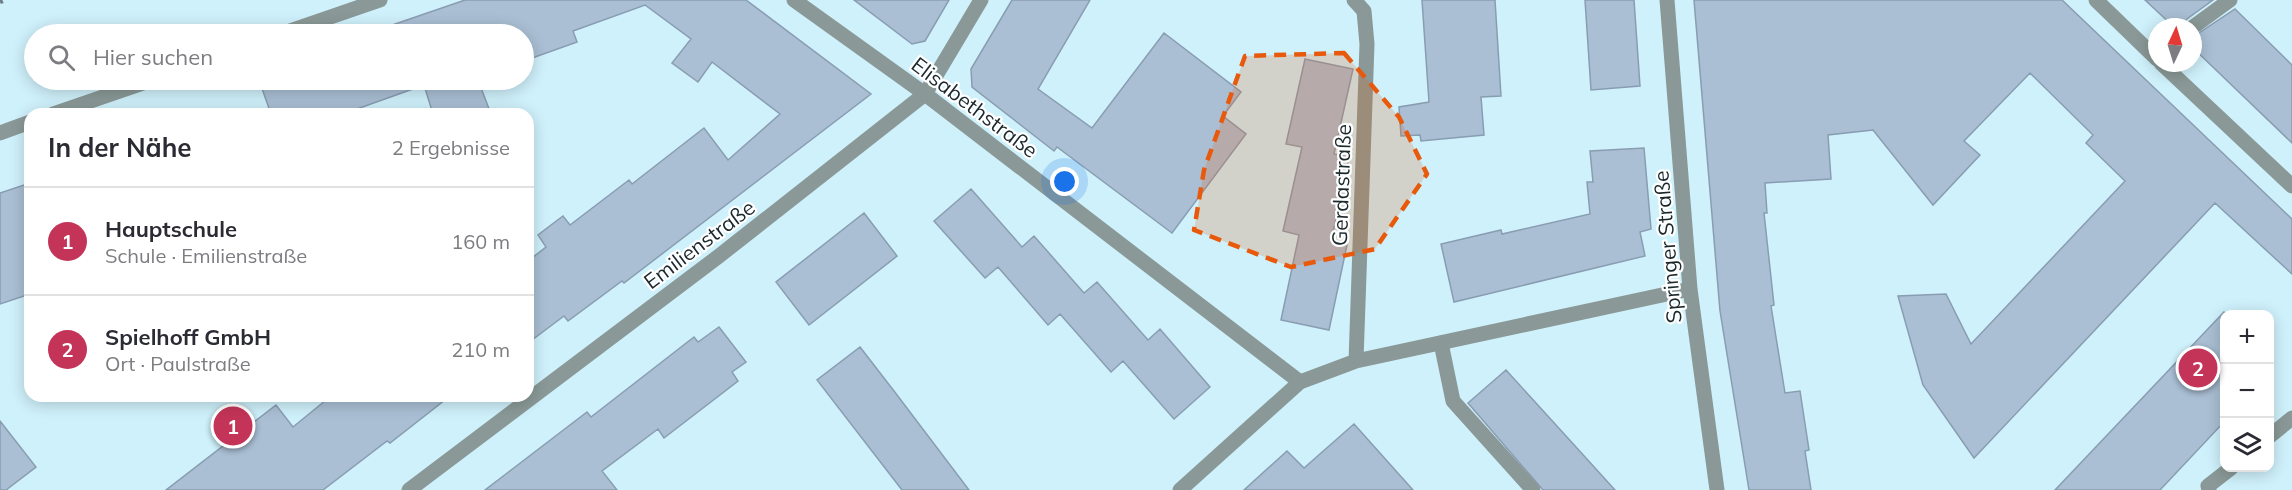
<!DOCTYPE html>
<html lang="de">
<head>
<meta charset="utf-8">
<style>
	body { margin:0; font-family:Mulish,sans-serif; background:#f2f2f3; color:#2b2b33 }
	.controls { position:absolute; right:18px; bottom:18px; display:grid; overflow:hidden; border-radius:12px; box-shadow:0 3px 15px #0003 }
	.controls button { width:54px; height:54px; display:grid; place-items:center; padding:0; border:0; border-bottom:2px solid #e1e1e2; background:#fff; color:#2b2b33; font:30px sans-serif }
	.compass { position:absolute; left:2148px; top:18px; width:54px; height:54px; border-radius:50%; background:#fff; box-shadow:0 3px 15px #0003; rotate:4deg }
	.you { position:absolute; left:1065px; top:182px; width:21px; height:21px; margin:-15px; border:4px solid #fff; border-radius:50%; background:#1a73e8; box-shadow:0 0 0 9px #1a73e833 }
	.badge { display:grid; place-items:center; width:39px; height:39px; border-radius:50%; background:#c33458; color:#fff; font-size:20px; font-weight:700 }
	.pin { position:absolute; translate:-50% -50%; border:3px solid #fff; box-shadow:0 2px 6px #0006 }
	.list { margin:0; padding:0; list-style:none }
	h2 { display:flex; justify-content:space-between; align-items:center; height:78px; margin:0; padding:0 24px; font-size:26px }
	h2 small { font-size:20px; font-weight:400; color:#7c7c81 }
	.list li { display:grid; grid-template-columns:39px 1fr auto; gap:18px; align-items:center; box-sizing:border-box; height:108px; padding:0 24px; border-top:2px solid #e1e1e2 }
	.list b { display:block; font-size:22px; white-space:nowrap }
	.list p { margin:0; font-size:20px; white-space:nowrap; color:#7c7c81 }
	.list em { font-size:20px; font-style:normal; color:#7c7c81 }
	.icon { flex:none; width:33px; height:33px; fill:none; stroke:currentColor; stroke-width:2; stroke-linecap:round; stroke-linejoin:round }
	.map { position:relative; flex:none; width:2292px; height:490px; overflow:hidden }
	.search { position:absolute; background:#fff; box-shadow:0 3px 15px #0003; left:24px; top:24px; width:510px; height:66px; display:flex; align-items:center; gap:15px; box-sizing:border-box; padding:0 21px; border-radius:33px; color:#7c7c81; font-size:22px }
	.panel { position:absolute; background:#fff; box-shadow:0 3px 15px #0003; left:24px; top:108px; width:510px; height:294px; border-radius:18px }
	.map>svg:first-child { display:block }
	.building { fill:#aabfd4; stroke:#899db2; stroke-width:1.5 }
	.lines { fill:none; stroke-linecap:round; stroke-linejoin:round }
	.lane { stroke:#8a9997; stroke-width:15 }
	.street { stroke:#8a9997; stroke-width:15 }
	.rail { stroke:#6a8086; stroke-width:4.5; stroke-dasharray:3 6; stroke-linecap:butt }
	.marked { fill:#e8590c; fill-opacity:0.2; stroke:#e8590c; stroke-width:4.5; stroke-dasharray:12 8; stroke-linejoin:round }
	.labels { text-anchor:middle; dominant-baseline:central; stroke-width:4.5; stroke-linejoin:round; paint-order:stroke }
	.street-label { font-size:21px; fill:#1a272b; stroke:#fff }
</style>
</head>
<body>
<div class="map">
<svg width="2292" height="490" viewBox="0 0 2292 490">
	<rect width="100%" height="100%" fill="#cff1fb"/>
	<path class="building" d="M465 0H746L871 94 624 283 622 281 568 321 564 316 528 343V261L546 247 538 235 563 216 570 225 629 180 632 184 704 128 728 160 780 114 712 62 698 82 672 63 691 39 645 5 573 31 577 42 524 61V34H366Z
		M854 0H949L925 41 912 44Z
		M1012 0H1090L1038 89 1092 128 1164 33 1241 92 1223 116 1246 134 1172 233 1057 147 1054 151 972 87 971 69Z
		M1422 0H1495L1501 96 1481 97 1484 135 1421 141 1420 135 1401 136 1399 107 1429 102Z
		M1585 0H1634L1640 86 1591 90Z
		M1694 0H2062L2292 219V274L2215 203 1974 458 1923 385 1898 296 1946 294 1971 344 2125 181 2086 143 2093 135 2030 73 1964 141 1980 155 1933 205 1873 130 1828 135 1831 179 1765 183 1767 213H1764L1774 305 1771 306 1785 393 1800 391 1809 450 1805 451 1811 490H1749L1720 311Z
		M2145 0H2213L2187 19 2183 27H2174Z
		M2235 9 2292 65V143L2193 48V37Z
		M1305 59 1353 69 1334 154 1349 157 1331 242 1347 245 1329 330 1281 320 1299 235 1283 231 1302 147 1286 144Z
		M259 80H478L491 114H433L424 85 343 114H271Z
		M1644 148 1651 229 1640 232 1645 256 1454 302 1441 244 1501 230 1502 234 1590 214 1587 182H1593L1590 151Z
		M30 183V294L0 304V193Z
		M971 189 1022 247 1034 236 1084 293 1097 282 1148 340 1160 329 1210 387 1174 419 1123 361 1111 372 1060 314 1048 325 998 267 985 278 934 221Z
		M864 213 897 256 809 325 776 282Z
		M2224 312 2228 315H2224V422L2160 490H2055Z
		M719 327 746 362 732 372 738 381 664 438 658 429 602 471 617 490H485L587 412 591 417 694 337 698 342Z
		M860 347 894 391 969 490H902L817 380Z
		M1506 370 1566 436 1615 490H1543L1468 403Z
		M331 396H450L390 443 387 441 323 490H166L276 405 293 427Z
		M0 421 36 467 6 490H0Z
		M1354 424 1413 490H1244L1287 451 1304 468Z"/>
	<g class="lines">
		<path class="lane" d="M2193 27 2230 0
			M1441 343 1453 401 1533 490
			M2270 436 2292 418
			M2209 490 2208 486 2231 468"/>
		<path class="street" d="M794 0 925 94 1300 382
			M1354 0 1364 11 1367 44 1356 361
			M1667 0 1690 289 1717 490
			M2096 0 2157 59
			M281 34 380 0
			M2161 63 2292 186
			M53 114 152 80
			M0 133 30 122
			M409 490 719 256 925 94 981 0
			M1180 490 1300 382 1356 361 1690 289"/>
		<path class="rail" d="M0 2 5 0"/>
	</g>
	<path class="marked" d="M1344 53 1399 117 1427 174 1375 249 1291 267 1194 230 1204 170 1245 56Z"/>
	<g class="labels">
		<g class="street-label">
			<text transform="translate(975 107) rotate(37)">Elisabethstraße</text>
			<text transform="translate(1341 185) rotate(-88)">Gerdastraße</text>
			<text transform="translate(699 244) rotate(-37)">Emilienstraße</text>
			<text transform="translate(1667 247) rotate(-95)">Springer Straße</text>
		</g>
	</g>
</svg>
<div class="controls">
<button>+</button>
<button>−</button>
<button><svg class="icon" aria-label="layers" viewBox="0 0 24 24"><path d="M12 4l9 5-9 5-9-5zM3 14l9 5 9-5"/></svg></button>
</div>
<svg class="compass" viewBox="-18 -18 36 36"><path d="M0-13l5 13h-10z" fill="#e53935"/><path d="M0 13l5-13h-10z" fill="#7c7c81"/></svg>
<div class="you"></div>
<div class="pin badge" style="left:233px;top:426px">1</div>
<div class="pin badge" style="left:2198px;top:368px">2</div>
<div class="search"><svg class="icon" aria-label="search" viewBox="0 0 24 24"><circle cx="10" cy="10" r="6"/><path d="M15 15l6 6"/></svg>Hier suchen</div>
<section class="panel">
<h2>In der Nähe<small>2 Ergebnisse</small></h2>
<ul class="list">
<li><span class="badge">1</span><div><b>Hauptschule</b><p>Schule · Emilienstraße</p></div><em>160 m</em></li>
<li><span class="badge">2</span><div><b>Spielhoff GmbH</b><p>Ort · Paulstraße</p></div><em>210 m</em></li>
</ul>
</section>
</div>
</body>
</html>
